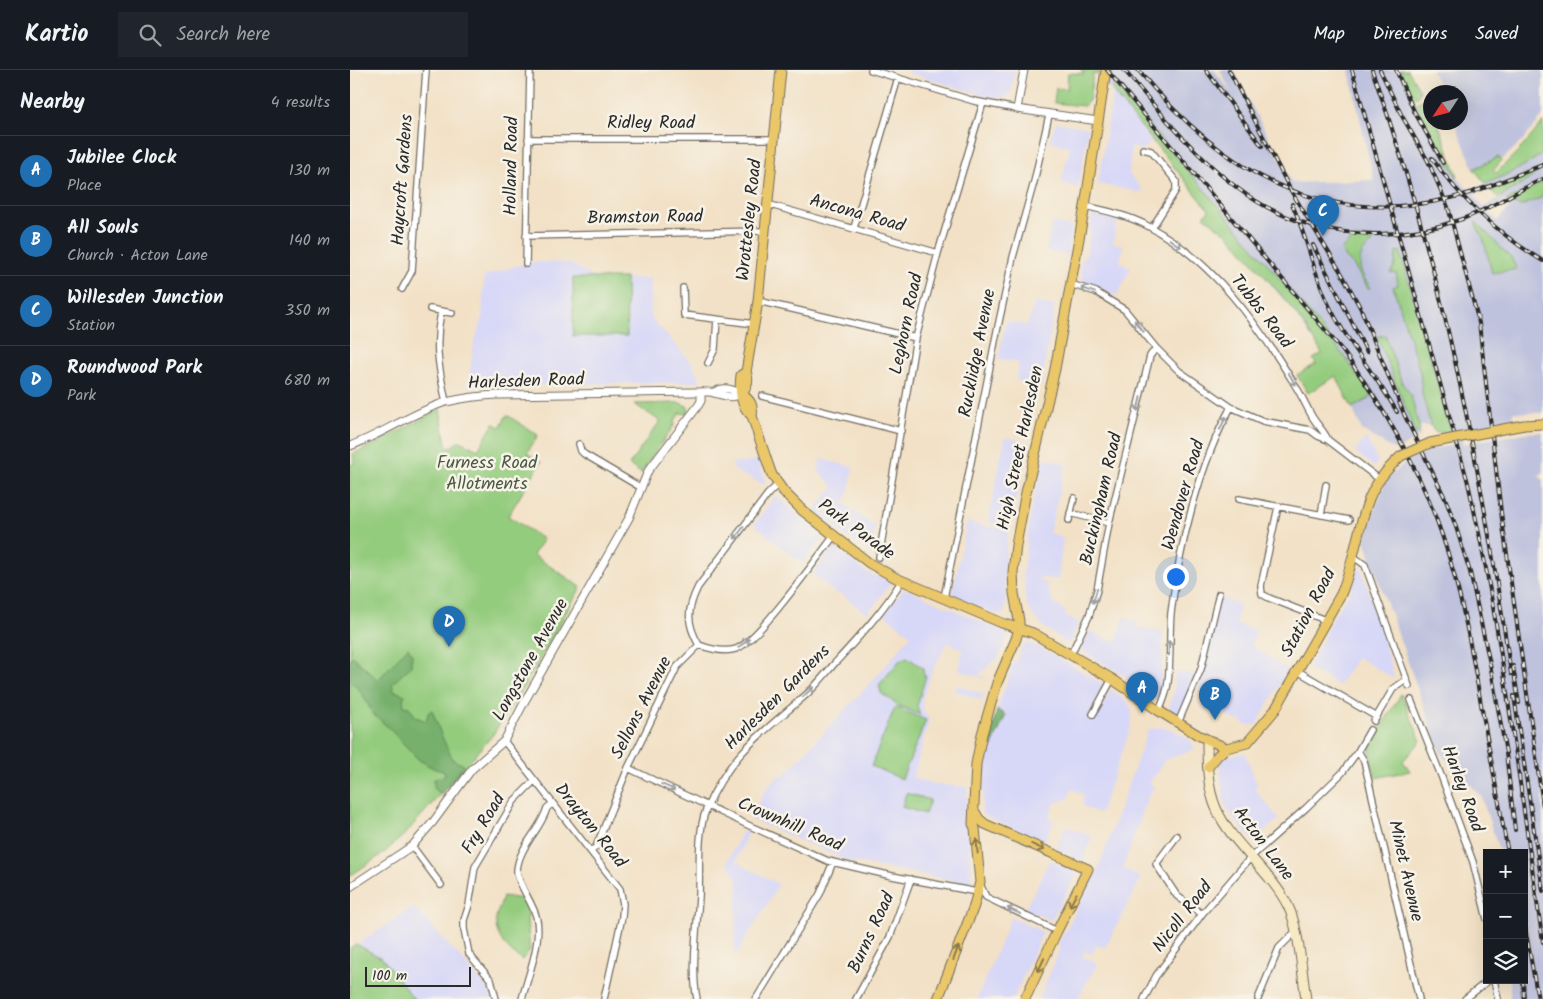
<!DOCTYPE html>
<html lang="en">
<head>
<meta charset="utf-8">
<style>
	body { margin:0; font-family:Kalam,sans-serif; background:#20242c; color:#f1f3f6 }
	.controls { position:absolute; right:15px; bottom:15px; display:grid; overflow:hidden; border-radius:0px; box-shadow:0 5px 20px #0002 }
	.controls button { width:45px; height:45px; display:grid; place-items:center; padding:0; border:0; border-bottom:1px solid #363941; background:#171b24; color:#f1f3f6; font:25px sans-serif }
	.compass { position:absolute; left:1073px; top:15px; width:45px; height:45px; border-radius:50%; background:#171b24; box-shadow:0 5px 20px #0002; rotate:234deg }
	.scale { position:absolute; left:15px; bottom:12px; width:106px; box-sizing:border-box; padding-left:5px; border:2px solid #2b2b2b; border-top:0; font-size:14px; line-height:18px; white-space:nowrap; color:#2b2b2b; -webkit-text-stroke:4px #f7f3e8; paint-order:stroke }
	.you { position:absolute; left:825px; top:506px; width:18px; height:18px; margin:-12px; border:4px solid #fff; border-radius:50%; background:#1a73e8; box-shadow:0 0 0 8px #1a73e833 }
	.badge { display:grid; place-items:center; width:32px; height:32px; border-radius:50%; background:#1f6fb2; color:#fff; font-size:16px; font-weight:700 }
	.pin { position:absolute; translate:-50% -41px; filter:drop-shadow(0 1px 2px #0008) }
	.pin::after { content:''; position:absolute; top:26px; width:18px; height:15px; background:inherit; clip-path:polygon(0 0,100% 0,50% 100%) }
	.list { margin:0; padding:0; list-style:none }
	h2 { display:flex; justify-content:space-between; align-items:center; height:65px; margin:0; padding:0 20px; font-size:21px }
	h2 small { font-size:16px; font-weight:400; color:#9ea1a6 }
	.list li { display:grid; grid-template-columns:32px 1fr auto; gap:15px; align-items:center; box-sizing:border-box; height:70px; padding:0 20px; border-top:1px solid #363941 }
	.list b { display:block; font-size:19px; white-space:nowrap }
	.list p { margin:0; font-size:16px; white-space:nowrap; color:#9ea1a6 }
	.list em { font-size:16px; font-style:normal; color:#9ea1a6 }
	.icon { flex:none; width:28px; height:28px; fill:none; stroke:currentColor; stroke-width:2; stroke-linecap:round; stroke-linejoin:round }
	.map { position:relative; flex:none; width:1193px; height:929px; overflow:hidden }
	header { display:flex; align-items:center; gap:30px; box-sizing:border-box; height:70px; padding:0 25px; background:#171b24; border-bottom:1px solid #363941 }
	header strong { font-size:24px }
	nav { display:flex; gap:28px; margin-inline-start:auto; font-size:18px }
	.search { width:350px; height:45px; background:#20242c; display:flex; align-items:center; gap:12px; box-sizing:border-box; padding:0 18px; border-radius:0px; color:#9ea1a6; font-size:19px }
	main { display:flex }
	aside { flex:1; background:#171b24 }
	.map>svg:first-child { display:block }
	.built { fill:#d7d7f8 }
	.industrial { fill:#bfc2dd; fill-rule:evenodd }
	.green { fill:#94cc7e; stroke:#607c54 }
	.forest { fill:#77b06d; stroke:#516e4c }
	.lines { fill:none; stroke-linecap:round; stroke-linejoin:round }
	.minor-casing { stroke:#716b61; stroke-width:8 }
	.tertiary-casing { stroke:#716b61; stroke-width:9 }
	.secondary-casing { stroke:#716b61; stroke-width:11 }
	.primary-casing { stroke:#716b61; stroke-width:11 }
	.minor { stroke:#fff; stroke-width:5.5 }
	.tertiary { stroke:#fff; stroke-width:7 }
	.secondary { stroke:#f7e9c3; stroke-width:9 }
	.primary { stroke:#eac769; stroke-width:9 }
	.rail-casing { stroke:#2b2b2b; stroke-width:4 }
	.rail { stroke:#f7f3e8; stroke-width:2; stroke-dasharray:5.5; stroke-linecap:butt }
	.primary-bridge-casing { stroke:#716b61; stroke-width:11; stroke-linecap:butt }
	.primary-bridge { stroke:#eac769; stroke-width:9 }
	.oneway { stroke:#a0a0a0 }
	.oneway2 { stroke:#8a794a }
	.labels { text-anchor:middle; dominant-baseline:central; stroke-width:5; stroke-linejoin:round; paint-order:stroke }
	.street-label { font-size:18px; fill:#2b2b2b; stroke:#f7f3e8 }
	.park-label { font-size:18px; fill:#4a5b44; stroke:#f7f3e8 }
</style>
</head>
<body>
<header>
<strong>Kartio</strong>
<div class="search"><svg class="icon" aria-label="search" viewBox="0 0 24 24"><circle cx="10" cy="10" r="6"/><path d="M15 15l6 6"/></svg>Search here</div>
<nav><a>Map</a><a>Directions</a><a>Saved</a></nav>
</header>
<main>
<aside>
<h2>Nearby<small>4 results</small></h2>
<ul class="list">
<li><span class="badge">A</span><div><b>Jubilee Clock</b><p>Place</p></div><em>130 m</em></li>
<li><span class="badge">B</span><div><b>All Souls</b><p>Church · Acton Lane</p></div><em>140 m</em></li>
<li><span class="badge">C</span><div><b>Willesden Junction</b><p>Station</p></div><em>350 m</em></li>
<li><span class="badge">D</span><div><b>Roundwood Park</b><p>Park</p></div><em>680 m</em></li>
</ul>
</aside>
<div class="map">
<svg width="1193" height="929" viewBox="0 0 1193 929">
	<rect width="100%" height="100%" fill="#f7f3e8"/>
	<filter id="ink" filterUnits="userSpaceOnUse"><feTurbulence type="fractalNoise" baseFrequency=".02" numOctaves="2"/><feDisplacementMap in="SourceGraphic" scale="10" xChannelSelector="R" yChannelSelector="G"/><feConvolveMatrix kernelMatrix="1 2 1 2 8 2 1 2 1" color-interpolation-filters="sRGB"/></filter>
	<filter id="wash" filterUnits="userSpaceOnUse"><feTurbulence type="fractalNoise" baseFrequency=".0096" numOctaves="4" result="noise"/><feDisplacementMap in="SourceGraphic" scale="20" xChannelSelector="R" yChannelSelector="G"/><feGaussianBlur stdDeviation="1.12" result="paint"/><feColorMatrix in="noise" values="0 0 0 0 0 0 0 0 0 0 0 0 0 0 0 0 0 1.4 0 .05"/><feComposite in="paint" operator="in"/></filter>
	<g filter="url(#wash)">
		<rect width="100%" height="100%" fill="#f2e1c6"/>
		<path class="built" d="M557 0H665L661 23 654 28 636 26 556 2Z
			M763 22 802 72 790 81 785 77 781 79 779 104 793 120 790 122 748 114Z
			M706 52 738 58 728 118 711 113 720 77 699 71Z
			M744 145 767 151 763 173 773 175 770 192 781 198 767 226 732 210 733 204 730 203 732 192 734 186H736L742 146Z
			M702 152 722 157 717 185 696 181Z
			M185 192 219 193 245 208H300L301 248 342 293 351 312 118 316 124 273 132 251 134 206 169 195Z
			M685 232 705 236 691 316 666 310 669 296 668 292 648 289 656 251 677 255Z
			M655 367 678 372 669 422 667 423 659 458 638 452Z
			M1016 367 1028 392 1024 397 1005 382Z
			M694 388 716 394 699 463 713 467 708 510 690 507 689 511 697 513 698 520 704 533 716 541 714 545 729 552 720 572 717 573 694 557 684 547 677 535 674 522 675 509 672 508 681 441Z
			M408 389 415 410 414 415 384 400 383 392 395 393Z
			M471 389 503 397 499 422 493 433 522 455H526L522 476 519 482 463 441 484 417 468 401Z
			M426 425 473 469 452 494 404 454Z
			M617 452 658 460 654 502 656 530 654 542 652 544H645L602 525Z
			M483 478 488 480 517 503 542 512 517 544 490 523 488 525 462 504Z
			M1007 498H1011L1020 526 1044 606 1043 608 1007 587 989 615 958 598 971 574 982 549 1001 520Z
			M556 519 657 563 658 566 648 588 629 604 638 610 609 600 613 581 600 573 596 575 581 604 572 630 573 640 579 650 563 708 584 714 617 717 616 740 622 814 498 791 400 749 416 719 430 704 433 706 524 609 561 565 534 544 553 520Z
			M869 528 890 534 886 554 907 561 901 575 938 600 906 655H895L889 649 888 651 875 645 882 627 848 619 867 547 866 537Z
			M774 547 789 552 787 557 813 562 811 616 808 628 805 629 773 604 732 581 731 578 740 561 766 573Z
			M680 573 700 583 754 615 740 643 747 644 761 619 779 634 782 643 781 656 777 668 750 744 736 738 732 734 734 725 722 719 718 729 705 733 699 748 704 751 694 773 632 744 635 692 642 655 664 591 666 592 673 575Z
			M825 602 845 604 831 645 819 638 824 620Z
			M606 615 634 624 632 630 605 621Z
			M810 657 823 660 840 670 845 679 815 690 800 713 804 717 797 728 773 798 791 808 785 820 755 878 747 875 741 885 735 881 732 886 748 894 727 929H689L709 882V873L747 802 798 660Z
			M895 683 907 715 904 718 929 749 904 770 894 762 875 736 869 693 872 687Z
			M715 756 742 766 733 791 707 779Z
			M393 761 398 763 386 791 391 793V795L429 814 386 885 384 884 388 810 377 792Z
			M700 790 727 802 702 849 700 850 675 839Z
			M64 837 117 895 141 923 140 924 143 929H0V879Z
			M661 847 693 862 663 929H627Z"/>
		<path class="industrial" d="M731 0H864L882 23 870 0H883L942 113 1024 110 999 0H1050L1073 50 1107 107 1119 120 1136 114 1193 84V112L1137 141 1147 151 1163 134 1171 136 1193 127V343L1163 342 1161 350 1109 360 1113 374 1175 363 1193 362V404L1188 405 1193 410V929H1160V910H1174V783H1150L1131 726 1091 684 1021 489 1015 469 1018 456 1037 409 1059 389 1083 379 1105 375 1101 361 1088 364 1082 360 1081 356H1070V366L1047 380 1039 377 1012 360 997 326 986 306 966 274 940 237 876 162 875 163 854 146 859 140 749 6ZM1189 99 1181 108 1134 137 1124 125ZM1126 152 1161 188 1166 199 1142 203 1133 168 1125 153Z
			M1081 0H1193V46L1172 71 1152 90 1148 87 1124 99 1105 53 1110 52V22H1093Z"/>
		<path class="green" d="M731 0H749L748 5 743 4 739 31 734 36 704 33 706 18 717 19 718 3 734 4Z
			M1050 0H1058L1070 20 1068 26 1062 29Z
			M764 14 957 240 998 291 1022 327 1002 338 986 306 958 323 947 305 966 294 963 289 972 284C948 239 909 201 876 162L875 163 854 146 859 140 771 32H769V30L763 22Z
			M1071 30 1078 32 1080 35V52L1088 53 1108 107H1107L1065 34Z
			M1193 52V84L1170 98 1136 114 1124 99 1148 87 1152 90 1143 101 1146 103 1174 75Z
			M1191 99 1181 108 1149 128 1139 119Z
			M1193 112V127L1171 136 1156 131Z
			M1126 152 1161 188 1167 199 1142 203 1133 168 1125 153Z
			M1004 168H1023L1022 174C1004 184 1008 204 1021 217L1018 218 1004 196 996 188 991 180Z
			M1050 181 1097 347 1101 361 1086 363 1081 356 1072 324 1070 302 1046 225 1043 217 1048 215 1046 203H1040L1045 195 1046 182Z
			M223 208H276L277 266H223Z
			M1031 265V267L1035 265 1052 313 1061 325 1070 361 1066 364 1027 267Z
			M330 333 337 336 339 340 337 344 330 343 324 352 325 354 291 403 279 395 310 351 284 334Z
			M90 339 97 379 110 371 128 380 144 353 150 357 157 345 188 365 177 383 191 392 158 446 193 469 183 485 231 517 175 615 142 666 56 763 34 783 0 806V395L4 394 3 384 25 374Z
			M557 587 573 598 574 606H576L567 636 570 645 549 636 531 623 529 615 550 590Z
			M1051 624 1071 671 1053 691 1060 701 1025 708 1019 677Z
			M545 637 576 650 552 709 521 696Z
			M556 723 580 730 575 744 552 737Z
			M153 826 172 829 179 841 177 850 180 880 172 890C158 881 141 863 147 844 148 840 152 832 153 826Z
			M6 874 33 889 64 929H0V878Z"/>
		<path class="forest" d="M58 577 62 584 61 596 42 614 44 621 55 625 53 629 54 636 59 637 66 647 76 651 78 643 82 640 92 667 103 690 114 695 91 724 85 719 83 710 95 705 94 701 85 699 69 690 38 657 24 645 11 622 0 610V589L2 586 28 610Z
			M647 640 656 645 640 680 637 678Z"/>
	</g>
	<g filter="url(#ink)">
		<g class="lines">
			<defs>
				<path id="minor" d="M521 0 624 31 667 39
					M178 69H425
					M793 79 801 81 826 111V120L802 158
					M417 134 588 183
					M735 136C756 141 777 145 796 155 861 188 908 254 945 315 952 326 957 338 963 348 968 356 974 361 978 370L1029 409
					M504 158 548 8
					M176 166 414 161
					M176 194 180 0
					M720 214 746 222 775 240 806 278 829 301 881 337 913 351 960 360 968 366 978 370
					M333 218 334 245 405 254
					M52 219 62 201 76 0
					M408 231 566 268
					M80 239 102 243
					M91 242C84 275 89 299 96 332
					M358 293 365 279 367 249
					M412 326 551 361
					M229 374 231 381 234 384 290 417
					M889 429 999 450
					M928 437 911 516 912 524 919 528 975 550
					M720 443 759 453
					M971 445 976 415
					M719 450 724 428
					M529 487 566 268 588 183 633 33
					M1004 487 1015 495 1059 616
					M594 528 647 261 663 187 684 112 699 45
					M349 575C336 553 337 539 348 517L418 424 428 414
					M349 575C360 579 374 583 386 579 407 572 467 488 484 466
					M721 584 739 546 747 520 759 453 800 286 806 278
					M946 600 1027 647
					M1061 630 1092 708 1123 792 1137 849
					M809 641C813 632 817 622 818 612 821 589 819 566 821 543 829 478 849 395 881 337
					M743 644 762 609
					M1024 651 1043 619 1056 610
					M828 653 851 599 869 524
					M154 671 270 819 273 834 272 847 254 929
					M1008 681 1014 691 1069 929
					M278 698 400 756 478 791 542 806 627 822
					M827 766 806 794 827 826 852 844
					M62 776 91 815
					M241 781 246 777 278 698 327 597 349 575
					M630 814 636 827 707 861
					M1144 910 1148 929
					M146 929 141 910 119 884 114 859V850L119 835 125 797 164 731 184 711
					M172 929C178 906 193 869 186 846 183 834 166 810 167 800 169 776 191 760 197 738L202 734
					M347 929C341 901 347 856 349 827 350 802 347 762 356 740 379 684 414 662 457 624 467 615 476 603 485 593 509 567 534 540 552 510
					M406 929 470 824 483 792
					M506 929 540 867 561 809
					M794 929 806 906 852 844 901 787 956 738 992 703 1008 681 1020 660
					M908 929 929 878 945 862
					M1115 929 1139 910"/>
				<path id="tertiary" d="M674 0 667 39 748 51
					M364 322C374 316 382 319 392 324
					M0 376C33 364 63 342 96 332 113 328 130 326 147 325L344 322C350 322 359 321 364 323 377 326 379 329 392 324
					M0 817 62 776 83 752 122 699 154 671 176 629 279 448 298 401 348 336 351 331V322"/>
				<path id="secondary" d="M857 670C857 692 857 717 866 738 881 774 920 800 938 836 949 858 952 903 956 929"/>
				<path id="primary" d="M396 302 391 305C389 320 390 336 402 346
					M392 324C400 330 404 335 402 346L418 394 422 405 434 422 453 441 519 493 546 508 652 553 683 563 762 609 809 641 848 665 876 678 897 673 925 640 991 524C1004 493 1007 460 1019 429 1026 411 1038 398 1051 386
					M392 324C397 317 400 310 396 302L408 231 431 0
					M1174 355 1193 354
					M858 697 868 685 876 678
					M625 742 629 749 635 754 738 799 707 861 675 929
					M588 929 624 836 630 812 625 758 623 754 626 694 632 664 647 613 666 569 669 558V551L664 523 663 502 666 475 675 427 705 299 735 136 756 0"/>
			</defs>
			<use href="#minor" class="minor-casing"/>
			<use href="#tertiary" class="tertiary-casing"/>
			<use href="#secondary" class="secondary-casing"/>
			<use href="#primary" class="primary-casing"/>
			<use href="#minor" class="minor"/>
			<use href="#tertiary" class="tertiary"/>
			<use href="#secondary" class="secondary"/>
			<use href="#primary" class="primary"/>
			<defs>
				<path id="rail" d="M757 0 992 280C1034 337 1069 398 1092 465 1111 520 1121 577 1131 634 1140 684 1149 733 1158 783
					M774 0C809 41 843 84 886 117 950 167 1037 176 1112 149 1141 139 1165 121 1193 109
					M788 0C872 100 966 160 1101 128 1133 121 1163 106 1193 95
					M856 0 912 76
					M879 0 941 121 992 204 1011 239 1054 344 1095 428 1105 454 1120 502 1140 594 1156 683 1165 760
					M1002 0 1117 409C1153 561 1169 717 1193 872
					M1022 0C1092 195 1131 399 1161 604
					M1030 0 1052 46 1078 91 1098 137 1129 253 1151 442 1193 736
					M1046 0 1064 41 1093 93
					M1082 88C1109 128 1151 166 1193 191
					M942 134C957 167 963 202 979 235 997 273 1026 305 1047 342
					M963 175 1017 282
					M1163 596 1169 633
					M1164 626 1193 821
					M1174 851 1188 929
					M1173 910 1174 929"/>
			</defs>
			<use href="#rail" class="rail-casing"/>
			<use href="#rail" class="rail"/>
			<defs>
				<path id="primary-bridge" d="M1051 386 1080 373 1174 355"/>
			</defs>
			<use href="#primary-bridge" class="primary-bridge-casing"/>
			<use href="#primary-bridge" class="primary-bridge"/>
		</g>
		<defs><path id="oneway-shaft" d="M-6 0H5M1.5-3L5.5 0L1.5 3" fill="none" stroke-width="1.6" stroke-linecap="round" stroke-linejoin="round" transform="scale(1.25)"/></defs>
		<g class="oneway">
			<use href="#oneway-shaft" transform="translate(825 173) rotate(34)"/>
			<use href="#oneway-shaft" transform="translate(738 220) rotate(-160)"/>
			<use href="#oneway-shaft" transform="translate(789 256) rotate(-128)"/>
			<use href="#oneway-shaft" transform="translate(942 309) rotate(59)"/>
			<use href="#oneway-shaft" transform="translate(789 334) rotate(103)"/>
			<use href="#oneway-shaft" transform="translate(873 353) rotate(-65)"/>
			<use href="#oneway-shaft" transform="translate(389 463) rotate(127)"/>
			<use href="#oneway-shaft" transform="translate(745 526) rotate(107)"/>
			<use href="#oneway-shaft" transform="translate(394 573) rotate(-39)"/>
			<use href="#oneway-shaft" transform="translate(819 578) rotate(-90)"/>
			<use href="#oneway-shaft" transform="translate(458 622) rotate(-44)"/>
			<use href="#oneway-shaft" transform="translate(318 717) rotate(25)"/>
			<use href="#oneway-shaft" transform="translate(664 841) rotate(-155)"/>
		</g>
		<g class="oneway2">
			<use href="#oneway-shaft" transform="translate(627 776) rotate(-95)"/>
			<use href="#oneway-shaft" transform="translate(688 777) rotate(24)"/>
			<use href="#oneway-shaft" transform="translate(723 830) rotate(118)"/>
			<use href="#oneway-shaft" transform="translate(606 883) rotate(-69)"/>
			<use href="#oneway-shaft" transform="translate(691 895) rotate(115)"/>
		</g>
	</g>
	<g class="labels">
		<g class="street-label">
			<text x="301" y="53">Ridley Road</text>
			<text transform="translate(162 96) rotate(-89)">Holland Road</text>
			<text transform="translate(53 110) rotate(-86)">Haycroft Gardens</text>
			<text transform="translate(507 144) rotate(16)">Ancona Road</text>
			<text transform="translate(295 148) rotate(-1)">Bramston Road</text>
			<text transform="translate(400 150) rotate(-84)">Wrottesley Road</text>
			<text transform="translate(911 242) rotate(52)">Tubbs Road</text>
			<text transform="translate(557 254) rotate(-78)">Leghorn Road</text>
			<text transform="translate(628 283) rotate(-79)">Rucklidge Avenue</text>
			<text transform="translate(176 312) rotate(-2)">Harlesden Road</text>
			<text transform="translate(671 378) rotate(-78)">High Street Harlesden</text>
			<text transform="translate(834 425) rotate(-74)">Wendover Road</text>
			<text transform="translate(752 429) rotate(-77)">Buckingham Road</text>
			<text transform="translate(506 460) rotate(36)">Park Parade</text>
			<text transform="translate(959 543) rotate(-62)">Station Road</text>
			<text transform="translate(181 590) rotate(-61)">Longstone Avenue</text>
			<text transform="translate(428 628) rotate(-45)">Harlesden Gardens</text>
			<text transform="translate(292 638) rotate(-63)">Sellons Avenue</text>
			<text transform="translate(1112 719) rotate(70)">Harley Road</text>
			<text transform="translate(134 754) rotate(-59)">Fry Road</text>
			<text transform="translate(440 755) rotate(23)">Crownhill Road</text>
			<text transform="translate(240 756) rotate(51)">Drayton Road</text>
			<text transform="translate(913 774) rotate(53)">Acton Lane</text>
			<text transform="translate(1055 801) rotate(77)">Minet Avenue</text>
			<text transform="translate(833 847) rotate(-52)">Nicoll Road</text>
			<text transform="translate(522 863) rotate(-65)">Burns Road</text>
		</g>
		<g class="park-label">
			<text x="137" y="393">Furness Road<tspan x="137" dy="21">Allotments</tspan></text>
		</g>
	</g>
</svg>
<div class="controls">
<button>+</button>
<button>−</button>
<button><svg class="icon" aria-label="layers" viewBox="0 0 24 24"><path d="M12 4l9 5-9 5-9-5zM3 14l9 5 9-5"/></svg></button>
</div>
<svg class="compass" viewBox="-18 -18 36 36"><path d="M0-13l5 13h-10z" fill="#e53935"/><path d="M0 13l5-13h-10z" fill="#9ea1a6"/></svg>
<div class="scale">100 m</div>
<div class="you"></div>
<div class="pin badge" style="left:792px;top:643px">A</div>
<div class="pin badge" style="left:865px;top:650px">B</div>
<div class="pin badge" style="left:973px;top:166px">C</div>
<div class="pin badge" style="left:99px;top:577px">D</div>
</div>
</main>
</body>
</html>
